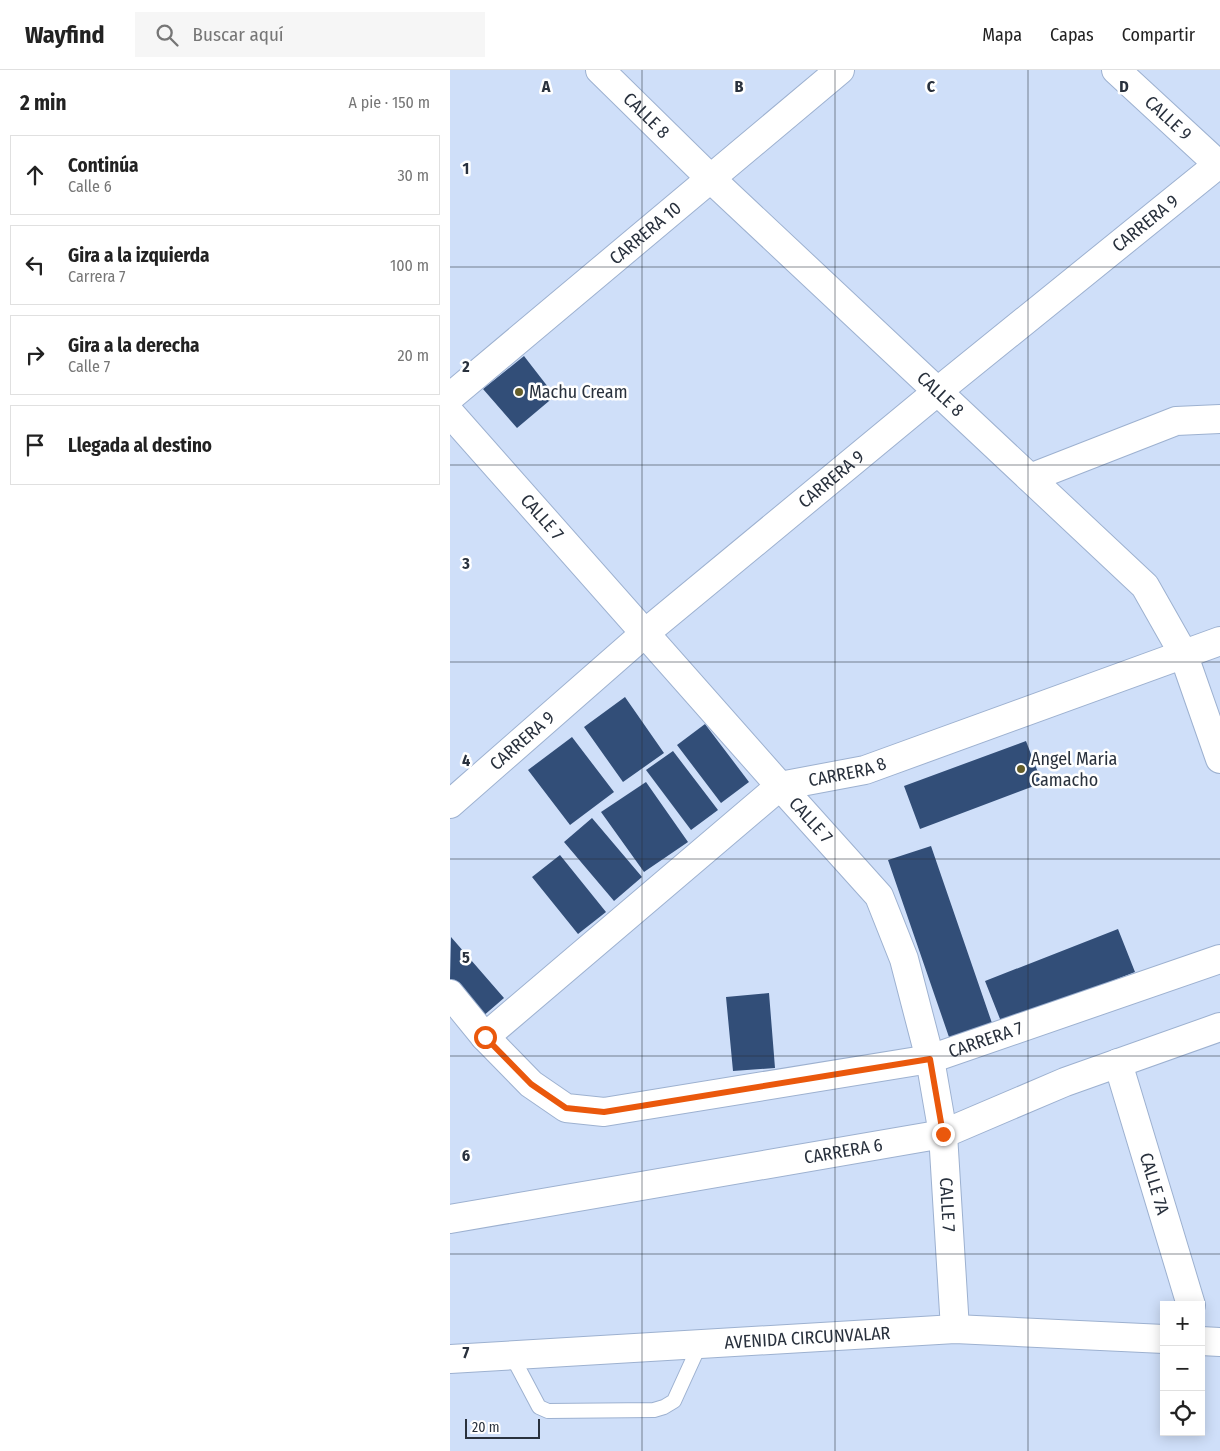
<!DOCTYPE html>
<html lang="es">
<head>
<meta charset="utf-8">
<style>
	body { margin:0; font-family:"Fira Sans Condensed",sans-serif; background:#f6f6f6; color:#222 }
	.controls { position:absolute; right:15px; bottom:15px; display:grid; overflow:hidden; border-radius:0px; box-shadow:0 2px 12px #0003 }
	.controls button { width:45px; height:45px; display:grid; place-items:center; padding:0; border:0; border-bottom:1px solid #e0e0e0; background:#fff; color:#222; font:25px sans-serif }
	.scale { position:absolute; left:15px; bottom:12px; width:75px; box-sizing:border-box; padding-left:5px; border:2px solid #29313d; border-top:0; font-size:14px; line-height:18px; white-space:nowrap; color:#29313d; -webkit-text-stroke:4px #fff; paint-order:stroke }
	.stop { position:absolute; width:15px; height:15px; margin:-11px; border:4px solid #ea580c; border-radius:50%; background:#fff }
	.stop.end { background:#ea580c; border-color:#fff; box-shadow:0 1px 5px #0008 }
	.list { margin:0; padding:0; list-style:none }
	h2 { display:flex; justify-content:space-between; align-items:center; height:65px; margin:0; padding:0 20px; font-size:21px }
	h2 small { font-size:16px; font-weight:400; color:#767676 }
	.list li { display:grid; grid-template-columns:32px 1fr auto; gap:15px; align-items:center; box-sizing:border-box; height:80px; margin:0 10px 10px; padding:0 10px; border:1px solid #e0e0e0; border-radius:0px }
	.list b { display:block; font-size:19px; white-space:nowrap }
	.list p { margin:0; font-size:16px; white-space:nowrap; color:#767676 }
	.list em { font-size:16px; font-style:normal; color:#767676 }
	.icon { flex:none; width:28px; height:28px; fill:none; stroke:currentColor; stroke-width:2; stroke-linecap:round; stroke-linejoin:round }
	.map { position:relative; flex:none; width:770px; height:1381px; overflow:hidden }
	header { display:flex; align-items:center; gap:30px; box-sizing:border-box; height:70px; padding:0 25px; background:#fff; border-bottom:1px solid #e0e0e0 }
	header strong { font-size:24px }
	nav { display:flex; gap:28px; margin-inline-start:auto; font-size:18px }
	.search { width:350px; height:45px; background:#f6f6f6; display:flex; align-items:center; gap:12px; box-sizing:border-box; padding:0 18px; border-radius:0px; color:#767676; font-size:19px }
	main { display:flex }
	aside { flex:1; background:#fff }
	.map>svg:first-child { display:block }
	.building { fill:#324e78 }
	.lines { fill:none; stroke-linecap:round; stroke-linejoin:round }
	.lane-casing { stroke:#9db1d0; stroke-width:16 }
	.street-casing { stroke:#9db1d0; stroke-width:30 }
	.secondary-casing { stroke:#9db1d0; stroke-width:30 }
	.lane { stroke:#fff; stroke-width:14 }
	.street { stroke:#fff; stroke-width:28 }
	.secondary { stroke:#fff; stroke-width:28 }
	.route { stroke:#ea580c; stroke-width:6 }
	.grid { fill:none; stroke:#29313d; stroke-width:1; stroke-opacity:0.55 }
	.poi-dot { fill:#655e2a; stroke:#fff; stroke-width:2 }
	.labels { text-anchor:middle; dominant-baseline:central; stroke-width:5; stroke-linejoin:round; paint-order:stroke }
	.street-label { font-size:18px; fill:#29313d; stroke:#fff }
	.poi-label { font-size:18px; fill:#29313d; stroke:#fff; text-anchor:start }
	.grid-label { font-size:16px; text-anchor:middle; font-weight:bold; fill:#29313d; stroke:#fff; stroke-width:5; stroke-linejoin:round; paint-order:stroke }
</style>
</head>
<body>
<header>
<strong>Wayfind</strong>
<div class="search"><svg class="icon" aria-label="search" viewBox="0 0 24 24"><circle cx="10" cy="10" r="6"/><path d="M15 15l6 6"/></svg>Buscar aquí</div>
<nav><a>Mapa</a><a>Capas</a><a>Compartir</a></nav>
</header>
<main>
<aside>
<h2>2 min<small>A pie · 150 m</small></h2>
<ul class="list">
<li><svg class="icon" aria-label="ahead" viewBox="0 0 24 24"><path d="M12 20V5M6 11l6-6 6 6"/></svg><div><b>Continúa</b><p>Calle 6</p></div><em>30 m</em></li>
<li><svg class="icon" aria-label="left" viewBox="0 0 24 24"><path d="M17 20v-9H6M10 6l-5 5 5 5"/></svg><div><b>Gira a la izquierda</b><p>Carrera 7</p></div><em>100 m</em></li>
<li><svg class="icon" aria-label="right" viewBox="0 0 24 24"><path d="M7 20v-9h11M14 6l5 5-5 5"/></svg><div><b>Gira a la derecha</b><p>Calle 7</p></div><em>20 m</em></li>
<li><svg class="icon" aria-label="arrive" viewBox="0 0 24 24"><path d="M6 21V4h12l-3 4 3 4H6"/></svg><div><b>Llegada al destino</b></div></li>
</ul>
</aside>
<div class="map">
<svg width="770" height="1381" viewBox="0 0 770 1381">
	<rect width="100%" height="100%" fill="#cfdff9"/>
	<path class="building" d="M74 286 105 326 67 358 33 319Z
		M175 627 214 683 173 712 134 657Z
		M255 654 299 712 271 733 227 675Z
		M122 667 164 722 120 755 78 700Z
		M576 671 592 713 470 759 454 716Z
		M223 681 268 740 241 760 196 700Z
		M196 712 238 772 194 802 151 742Z
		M142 748 192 807 164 831 114 772Z
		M481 776 543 956 500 970 438 790Z
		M110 785 156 842 128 864 82 807Z
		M668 859 685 902 552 954 535 911Z
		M1 867 54 928 32 947 0 909Z
		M319 923 325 998 283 1001 276 927Z"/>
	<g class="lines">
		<defs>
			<path id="lane" d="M62 1286 89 1337 98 1341 204 1340 214 1337 224 1331 250 1274"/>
			<g id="street">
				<path id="s1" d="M150 0 260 108 695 516 733 583 770 689"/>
				<path id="s2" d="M666 0 770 96"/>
				<path id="s3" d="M0 343 330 716 429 826 454 889 480 989 493 1064 505 1259"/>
				<path d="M580 408 726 351 770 349"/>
				<path id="s4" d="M0 734 194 564 488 321 770 93"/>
				<path id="s5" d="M0 924 35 967 81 1014 116 1038 154 1042 480 989 770 889"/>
				<path id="s6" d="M35 967 330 716 415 700 770 571"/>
				<path id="s7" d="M668 993 741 1235"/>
				<path id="s8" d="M0 1149 493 1064 615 1012 770 957"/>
			</g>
			<g id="secondary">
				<path id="s9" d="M0 327 390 0"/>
				<path d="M751 1271 770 1272"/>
				<path id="s10" d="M0 1289 505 1259 714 1269"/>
			</g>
		</defs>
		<use href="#lane" class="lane-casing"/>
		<use href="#street" class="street-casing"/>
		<use href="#secondary" class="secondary-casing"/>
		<use href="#lane" class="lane"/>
		<use href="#street" class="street"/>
		<use href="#secondary" class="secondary"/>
	</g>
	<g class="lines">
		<path class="route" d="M35 967 81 1014 116 1038 154 1042 480 989 493 1064"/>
	</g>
	<path class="grid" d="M192 0V1381M385 0V1381M578 0V1381M0 197H770M0 395H770M0 592H770M0 789H770M0 986H770M0 1184H770"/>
	<g class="poi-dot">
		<circle cx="69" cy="322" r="5"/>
		<circle cx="571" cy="699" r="5"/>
	</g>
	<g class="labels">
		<g class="street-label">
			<text stroke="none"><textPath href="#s1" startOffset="65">CALLE 8</textPath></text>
			<text stroke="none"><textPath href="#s2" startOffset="71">CALLE 9</textPath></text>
			<text stroke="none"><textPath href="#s4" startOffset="906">CARRERA 9</textPath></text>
			<text stroke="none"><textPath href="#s9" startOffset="255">CARRERA 10</textPath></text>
			<text stroke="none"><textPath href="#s1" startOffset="470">CALLE 8</textPath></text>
			<text stroke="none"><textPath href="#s4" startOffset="501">CARRERA 9</textPath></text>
			<text stroke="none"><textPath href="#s3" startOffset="139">CALLE 7</textPath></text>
			<text stroke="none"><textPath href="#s4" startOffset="96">CARRERA 9</textPath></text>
			<text stroke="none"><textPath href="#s6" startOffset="456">CARRERA 8</textPath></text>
			<text stroke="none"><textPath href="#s3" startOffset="544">CALLE 7</textPath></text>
			<text stroke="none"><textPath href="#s5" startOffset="591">CARRERA 7</textPath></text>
			<text stroke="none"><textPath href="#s8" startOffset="399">CARRERA 6</textPath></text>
			<text stroke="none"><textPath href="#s7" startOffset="126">CALLE 7A</textPath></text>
			<text stroke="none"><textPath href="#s3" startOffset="964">CALLE 7</textPath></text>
			<text stroke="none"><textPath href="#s10" startOffset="358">AVENIDA CIRCUNVALAR</textPath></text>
		</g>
		<g class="poi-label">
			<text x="79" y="322">Machu Cream</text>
			<text x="581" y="689">Angel Maria<tspan x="581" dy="21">Camacho</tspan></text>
		</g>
	</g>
	<g class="grid-label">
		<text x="96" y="22">A</text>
		<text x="289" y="22">B</text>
		<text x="481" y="22">C</text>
		<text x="674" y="22">D</text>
		<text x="16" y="104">1</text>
		<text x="16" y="302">2</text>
		<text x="16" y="499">3</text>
		<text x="16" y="696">4</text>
		<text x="16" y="893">5</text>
		<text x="16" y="1091">6</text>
		<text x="16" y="1288">7</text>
	</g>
</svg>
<div class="controls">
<button>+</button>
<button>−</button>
<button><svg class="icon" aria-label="locate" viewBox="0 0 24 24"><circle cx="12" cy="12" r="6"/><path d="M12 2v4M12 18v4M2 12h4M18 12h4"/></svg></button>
</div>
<div class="scale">20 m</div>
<div class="stop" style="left:35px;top:967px"></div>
<div class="stop end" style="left:493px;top:1064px"></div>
</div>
</main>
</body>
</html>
